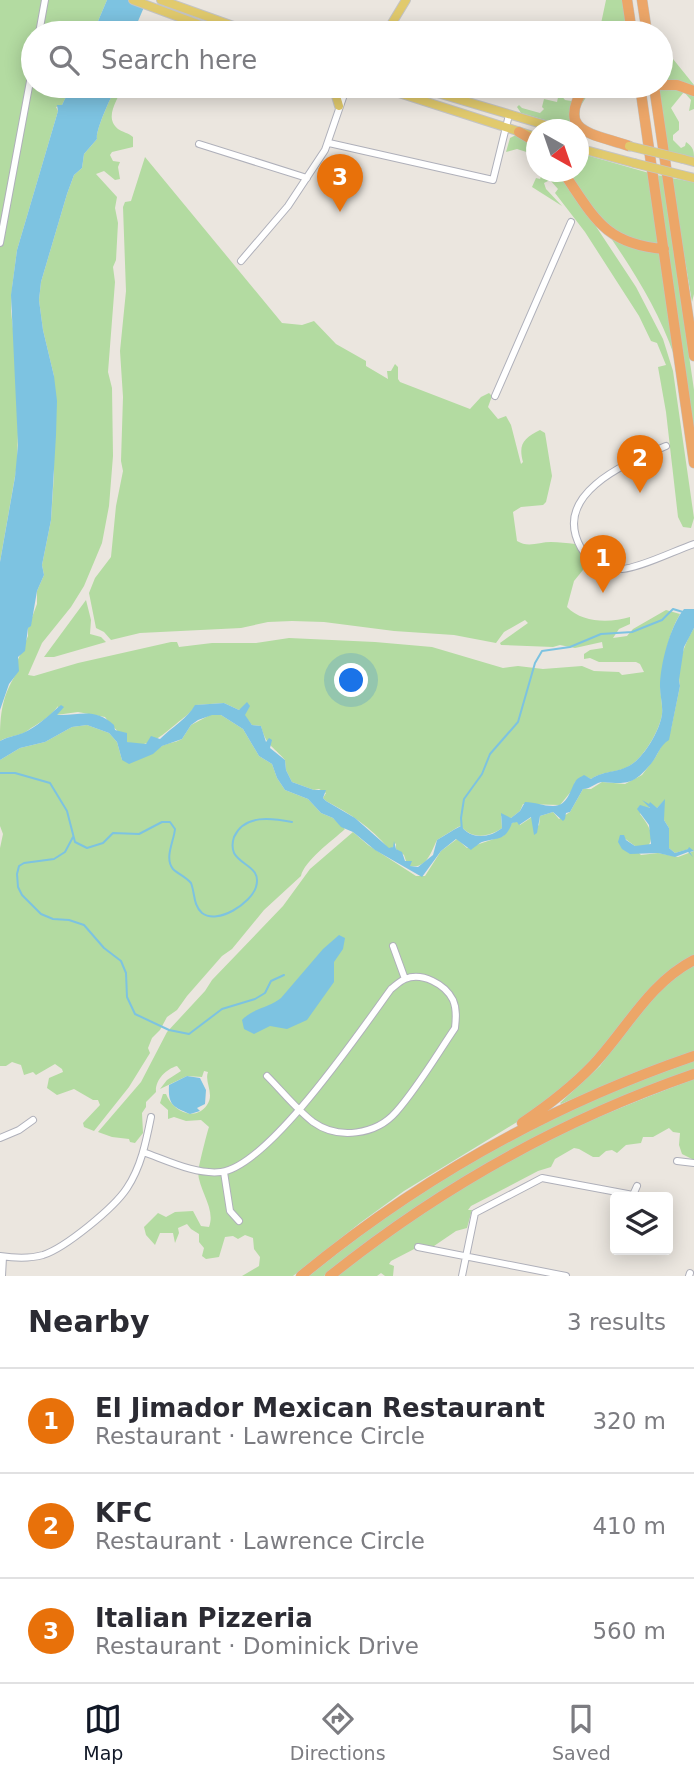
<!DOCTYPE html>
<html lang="en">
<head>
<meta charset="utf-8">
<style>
	body { margin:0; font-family:"DejaVu Sans",sans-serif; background:#f2f2f3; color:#2b2b33 }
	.controls { position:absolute; right:21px; bottom:21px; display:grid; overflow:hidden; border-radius:7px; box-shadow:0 4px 18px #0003 }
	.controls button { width:63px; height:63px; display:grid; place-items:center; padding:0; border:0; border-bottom:2px solid #e1e1e2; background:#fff; color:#2b2b33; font:35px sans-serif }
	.compass { position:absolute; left:526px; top:119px; width:63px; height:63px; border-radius:50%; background:#fff; box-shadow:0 4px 18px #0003; rotate:140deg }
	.you { position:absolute; left:352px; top:681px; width:24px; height:24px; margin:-18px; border:5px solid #fff; border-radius:50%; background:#1a73e8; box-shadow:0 0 0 10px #1a73e833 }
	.badge { display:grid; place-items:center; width:46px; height:46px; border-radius:50%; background:#111827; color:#fff; font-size:23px; font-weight:700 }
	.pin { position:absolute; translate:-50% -58px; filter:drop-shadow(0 2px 4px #0008) }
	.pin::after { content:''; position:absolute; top:37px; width:24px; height:21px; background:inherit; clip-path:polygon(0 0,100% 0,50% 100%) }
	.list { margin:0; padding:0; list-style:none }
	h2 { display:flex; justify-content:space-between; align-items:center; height:91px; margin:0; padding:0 28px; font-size:30px }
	h2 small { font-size:23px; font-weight:400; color:#7c7c81 }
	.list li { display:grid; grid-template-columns:46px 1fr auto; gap:21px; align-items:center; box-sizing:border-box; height:105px; padding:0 28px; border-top:2px solid #e1e1e2 }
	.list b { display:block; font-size:26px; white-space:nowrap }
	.list p { margin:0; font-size:23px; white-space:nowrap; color:#7c7c81 }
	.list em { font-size:23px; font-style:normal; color:#7c7c81 }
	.icon { flex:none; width:38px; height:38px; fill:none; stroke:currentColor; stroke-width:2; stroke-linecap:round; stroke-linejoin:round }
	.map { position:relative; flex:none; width:694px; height:1276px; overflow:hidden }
	.search { position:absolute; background:#fff; box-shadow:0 4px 18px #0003; left:21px; right:21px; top:21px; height:77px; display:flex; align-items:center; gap:18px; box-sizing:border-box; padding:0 24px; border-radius:38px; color:#7c7c81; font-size:26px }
	.sheet { height:406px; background:#fff }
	nav { display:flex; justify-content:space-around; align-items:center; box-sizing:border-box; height:98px; border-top:2px solid #e1e1e2; background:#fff; font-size:19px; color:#7c7c81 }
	nav a { display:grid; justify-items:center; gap:4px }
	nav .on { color:#111827 }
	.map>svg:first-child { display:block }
	.green { fill:#b3dba1 }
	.water { fill:#7dc3e1 }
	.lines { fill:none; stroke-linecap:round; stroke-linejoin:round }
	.stream { stroke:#7dc3e1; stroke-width:2 }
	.minor-casing { stroke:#afb0ba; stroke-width:8 }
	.major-casing { stroke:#c4c4c4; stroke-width:10 }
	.highway-casing { stroke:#c4c4c4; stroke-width:11 }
	.minor { stroke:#fff; stroke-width:6 }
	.major { stroke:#e1ca6d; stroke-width:8 }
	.highway { stroke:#eca668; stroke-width:10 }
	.major-bridge-casing { stroke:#c4c4c4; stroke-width:10; stroke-linecap:butt }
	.major-bridge { stroke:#e1ca6d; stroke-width:8 }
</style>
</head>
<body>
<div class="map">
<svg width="694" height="1276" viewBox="0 0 694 1276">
	<rect width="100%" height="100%" fill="#ebe6df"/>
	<path class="green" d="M0 0H107L93 33H33V86H71L62 105 56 107 58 111 17 250 12 288 11 311 15 346 18 432 17 465 0 562Z
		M606 0H623L628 33H599Z
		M661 38 669 54 694 85V109L689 111 691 100 684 92 671 108 679 122V130L673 135V140L681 148 685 146 686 142C693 147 694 150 694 158L667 153 658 86H661Z
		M117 86H123C119 98 103 117 118 129 122 132 129 133 133 137V147L112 152 110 155 113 161 120 162 118 167 120 179 115 180 104 171 96 174 117 197 115 208 118 223 116 260 113 267 115 282 108 372 112 388 113 456 109 506 102 543 84 586 71 607 42 643 28 675 34 676 78 663 171 642H177L179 647 212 643H256L289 638 375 642 432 647 503 668 518 666 543 669 582 666 594 671 619 672 622 675 644 672 640 664 636 662H599L590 658 584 659V654L590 650 603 648 602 642 575 648 560 645 553 647 501 645 500 643 528 623 525 620 504 632 496 643 454 635 394 631 324 622 292 621 268 622 241 628 140 633 111 640 104 632 96 628 89 593 95 578 111 557 116 506 123 471 121 461 123 397 120 351 126 291 123 207 125 202 131 201 145 157 282 323 302 325 314 321 336 344 366 361V366L388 379 387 371H391L395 364 398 367V379L400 382 470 409 481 397 489 393 492 396 488 407 498 419 506 416 511 425 521 464 523 462C518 444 524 438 540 430L545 433 552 476 546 502 543 505 521 507 513 512 517 541C528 548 539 542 551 542 559 542 567 543 575 544L585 561 583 570 574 581 567 607C582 623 610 623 630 617V624L619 629 613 638 627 636 633 629 666 610 680 614C668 634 664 659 661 682 659 692 663 704 662 714 660 729 647 751 636 761 620 775 606 769 591 779L587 777 575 782 573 789 560 805 523 804 520 811 511 818 501 816 502 828C489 837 472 840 461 826L458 827 437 840C431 852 427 869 410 866V861H406L404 855 396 849V843L392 848H388C372 828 349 813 326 801L323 798 326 793 319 789 314 790 292 782 286 770 285 760C273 746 266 746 261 726L252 725 244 715V707L239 710 224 703 196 705C189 715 184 717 176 724 160 737 147 750 127 742 120 732 112 727 105 717L78 712 56 715 58 706C50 718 38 723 27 731 20 736 8 736 0 741 0 713 2 695 18 671L17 662 28 636V628L37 604V591L44 575 42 565 51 520 54 474V376L43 330 39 300 41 282 67 194 74 175 82 168 84 154 97 139C95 131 112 94 117 86Z
		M570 86H593L580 107 579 130 521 113 517 107 519 105 522 108 540 113 544 109 542 107 544 99 557 102 559 93 565 100 572 101 575 93Z
		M518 134 536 145V155L517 149 506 152 510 138Z
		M579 153 649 173 674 355C651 288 604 230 566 172H578Z
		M543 172H560L566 181 636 287 663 339 673 371 694 518 691 528 683 527 678 517 666 412 658 367 666 365 657 343 651 341 639 316 585 232 555 193 558 189 550 180 544 183 546 189 562 206 532 187 536 178 540 179Z
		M656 175 663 176 694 390V430Z
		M671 178 694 182V294L692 302Z
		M86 600 91 620 90 634 101 637 106 642 54 657H44Z
		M694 628V851L689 849 675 853 669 848V828L664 820 663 802 657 808 650 807 647 809 644 807 640 814C647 823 656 835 648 846H635L620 835 641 855 658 853 678 857 694 851V957L683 963 595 1059 535 1111 404 1191 360 1223 293 1276H242L259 1266 260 1257 254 1249 253 1238 245 1235 238 1239 233 1236 225 1237 219 1257 206 1259 202 1256 204 1248 199 1242V1234L191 1229 187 1224 178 1228 179 1233 175 1243 173 1233H160L155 1245 146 1235 144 1227 158 1213 166 1217 175 1212 193 1211 201 1226 209 1227C216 1209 199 1191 198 1172 198 1169 207 1132 209 1127L201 1120 186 1121 174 1117 168 1119V1110L160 1103 163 1094H166C172 1110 194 1123 207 1105 215 1094 204 1082 208 1072L204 1071 202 1077 187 1076 160 1089 167 1080 181 1071 177 1066C166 1069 155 1080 156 1092L146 1102V1107L142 1113 143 1133 135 1143 130 1142 129 1139 112 1137 98 1132 141 1082 167 1032 205 991 212 980 283 906 310 869 353 832 368 845 416 876H425L441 851 457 839 467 848 503 836 512 823 517 821 520 825 532 817 539 826 540 816 553 812 559 819 570 812 583 789H591L602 782 625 784 642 775 655 758 671 729 680 686C676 667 684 644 694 628Z
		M212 714 221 715 243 729 259 756 272 764 277 778 285 790 308 799 321 813 333 818 345 829C333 840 304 861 301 876L264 910 232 949 222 956 187 996 177 1010 167 1017 160 1030 152 1038 148 1048 150 1053 129 1087 94 1131 84 1127 83 1123 100 1105 98 1100H93L74 1089 57 1095 47 1088 49 1078 63 1072 62 1069 55 1064 36 1075 33 1072 24 1075 21 1065 12 1062 6 1066H0V848L3 834 0 826V760L20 748 45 742 72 727 87 725 109 733 117 742 122 760C142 758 144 758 160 747 166 743 175 743 182 739L191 725Z
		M694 963V1052L622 1078 561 1104 560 1103 600 1066 650 998Z
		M694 1061V1069C560 1116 434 1186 324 1276H309C375 1222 447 1173 522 1133 577 1104 636 1082 694 1061Z
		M694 1079V1160L682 1154 679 1145 680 1133 673 1132 669 1128 653 1137H643L641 1143 626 1145 617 1153 612 1150 606 1151 599 1157H593L579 1149 574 1148 555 1159 551 1167 538 1171 471 1206 468 1210H472L467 1228 456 1231 434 1246H420L391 1261 389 1264 394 1266 393 1276H385L381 1273 377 1276H336C392 1235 447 1193 508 1160 568 1128 631 1103 694 1079Z"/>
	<path class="water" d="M107 0H147L133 33H93Z
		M71 86H117C112 94 95 131 97 139L84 154 82 168 74 175 67 194 41 282 39 300 43 330 54 376 57 401 56 435 51 520 42 565 44 575 37 591 31 626 28 628 25 651 18 657 19 671 9 684 0 710V562L15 477 18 445 11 295 17 250 58 111 57 105H62Z
		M684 609H694V628L684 647 679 680 680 686 669 740C659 746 658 756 650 765 633 785 626 784 603 782 596 782 591 789 583 789L570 812 566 813 565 819 563 821 553 812 540 816 537 833 534 835 531 817 519 825 517 822 512 823C505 842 497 837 482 842 481 842 472 849 471 850L456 839 441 851 422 877 375 850 353 832 341 827 333 818 321 813 308 799 285 790 277 778 272 764 259 756 243 729 221 715H212L198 720 191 725 182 739 162 746 153 754 129 764 122 760 117 742 109 733 87 725 72 727 45 742 20 748 0 760V741C7 737 15 736 23 733 37 727 49 715 61 705L64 707 57 715C80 716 94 707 114 725L115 730 127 733V742L146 744 151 736 160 739C172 727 187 719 195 705L224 703 239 710 247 702 250 706 245 715 252 725 261 726 266 742 269 738 272 740 270 748 285 760 286 770 292 782 314 790H326L323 798 326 801 355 818 389 848 393 847 394 841 396 849 402 852 405 861H412L410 866 418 867 433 855 437 840C446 835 452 830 461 826 471 840 490 838 502 828L501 813 511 818 520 811 525 802C535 802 543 806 553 806 568 806 570 790 575 782 577 778 581 777 584 775L591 779C606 769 621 774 636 761 648 750 660 729 662 714 663 705 660 696 660 687 660 665 670 626 684 609Z
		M665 799 664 820 669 828V848L675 853 688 849 689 847 694 851 690 852 693 857 688 852 675 857 658 853 630 854 622 849 618 842 620 835H624L626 840 635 846 651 844 649 825 637 809 640 805 650 808 642 800 649 804 650 802 657 808Z
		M339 935 345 938 343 949 334 962V982L307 1020 287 1029 270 1026 254 1034 244 1029 242 1020C253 1008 269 1008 281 998L323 949Z
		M187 1076 200 1078 206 1090 205 1104 197 1108 200 1111 190 1114C172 1107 168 1104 169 1085Z"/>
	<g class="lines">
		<path class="stream" d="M0 773H15L50 783 67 811 75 842 87 848 103 843 113 833 139 834 162 822H170L175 829C174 841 164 858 173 869 178 874 186 877 191 883 195 893 193 905 202 913 218 925 251 903 256 887 262 867 241 866 234 853 232 848 232 843 234 837 244 814 272 818 292 822
			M462 830 461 818 464 799 482 774 490 754 518 722 535 663 542 651 570 647 601 634 632 632 662 620 673 609 683 612
			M73 837 65 852 54 859 24 863 19 866 17 874 18 887 22 895 41 914 53 919 69 920 84 925 104 948 121 961 126 973 127 997 135 1014 169 1030 189 1034 222 1009 255 999 265 993 271 981 284 975"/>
		<defs>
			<path id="minor" d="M39 33 45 0
				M329 143 493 180 509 115
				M199 144 307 178
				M0 243 33 65
				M241 261 288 206 325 150 347 86
				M495 396 571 222
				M666 446C629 462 550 493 581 548 589 562 606 570 622 569 640 568 676 550 694 544
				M393 946 405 979
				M0 1138 19 1130 33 1120
				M143 1152C166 1160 196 1175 221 1172 269 1166 361 1030 391 989 395 986 400 981 405 979 422 972 445 984 453 1000 457 1009 456 1019 455 1028 436 1056 418 1087 396 1112 376 1135 338 1140 313 1122 296 1109 282 1091 267 1076
				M677 1161 694 1163
				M224 1172 230 1211 239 1221
				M418 1247 566 1276
				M0 1256C14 1258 29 1259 43 1255 65 1248 114 1208 127 1188 141 1167 146 1142 151 1117
				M2 1276 3 1257
				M462 1276 475 1213 542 1178 633 1195 637 1186
				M689 1276 690 1273"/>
			<path id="major" d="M133 0 222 33
				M161 0 253 33
				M386 33 406 0
				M333 86 339 106
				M377 86 536 137
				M414 86 562 130
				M578 148 634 163
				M683 159 694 162
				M682 175 694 178"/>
			<path id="highway" d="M627 0 632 33
				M642 0 647 33
				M661 85H677L694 91
				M585 86C555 133 592 133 629 146
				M640 86 694 463
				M654 86 694 356
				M519 132 536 142
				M563 172C594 217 604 244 664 249
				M522 1123C547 1106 572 1087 593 1065 626 1030 649 983 694 960
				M301 1276C420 1178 548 1106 694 1056
				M330 1276C440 1188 561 1120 694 1074"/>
		</defs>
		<use href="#minor" class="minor-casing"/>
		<use href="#major" class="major-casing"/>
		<use href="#highway" class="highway-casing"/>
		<use href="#minor" class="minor"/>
		<use href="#major" class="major"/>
		<use href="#highway" class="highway"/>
		<defs>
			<path id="major-bridge" d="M629 146 683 159
				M634 163 682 175"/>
		</defs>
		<use href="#major-bridge" class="major-bridge-casing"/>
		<use href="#major-bridge" class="major-bridge"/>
	</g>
</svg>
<div class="controls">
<button><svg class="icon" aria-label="layers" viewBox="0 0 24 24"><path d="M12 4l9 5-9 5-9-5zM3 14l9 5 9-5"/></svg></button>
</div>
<svg class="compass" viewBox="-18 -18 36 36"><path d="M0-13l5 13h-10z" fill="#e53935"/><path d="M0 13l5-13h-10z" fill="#7c7c81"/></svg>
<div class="you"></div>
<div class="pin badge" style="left:603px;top:593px;background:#e8710a">1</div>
<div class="pin badge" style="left:640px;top:493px;background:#e8710a">2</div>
<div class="pin badge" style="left:340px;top:212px;background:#e8710a">3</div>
<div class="search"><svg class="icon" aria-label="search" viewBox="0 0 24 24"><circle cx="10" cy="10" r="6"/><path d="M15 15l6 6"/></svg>Search here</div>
</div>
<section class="sheet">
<h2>Nearby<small>3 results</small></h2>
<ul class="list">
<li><span class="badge" style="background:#e8710a">1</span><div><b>El Jimador Mexican Restaurant</b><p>Restaurant · Lawrence Circle</p></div><em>320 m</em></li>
<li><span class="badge" style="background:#e8710a">2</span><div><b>KFC</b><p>Restaurant · Lawrence Circle</p></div><em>410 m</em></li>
<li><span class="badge" style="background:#e8710a">3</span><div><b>Italian Pizzeria</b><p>Restaurant · Dominick Drive</p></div><em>560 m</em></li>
</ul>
</section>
<nav>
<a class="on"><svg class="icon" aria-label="map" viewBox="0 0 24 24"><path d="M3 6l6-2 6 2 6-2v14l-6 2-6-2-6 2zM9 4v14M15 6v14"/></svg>Map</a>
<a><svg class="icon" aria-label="directions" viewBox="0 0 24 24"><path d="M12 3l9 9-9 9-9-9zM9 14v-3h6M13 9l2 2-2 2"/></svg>Directions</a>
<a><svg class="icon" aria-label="saved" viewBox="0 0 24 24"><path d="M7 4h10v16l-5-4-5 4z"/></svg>Saved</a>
</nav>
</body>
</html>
